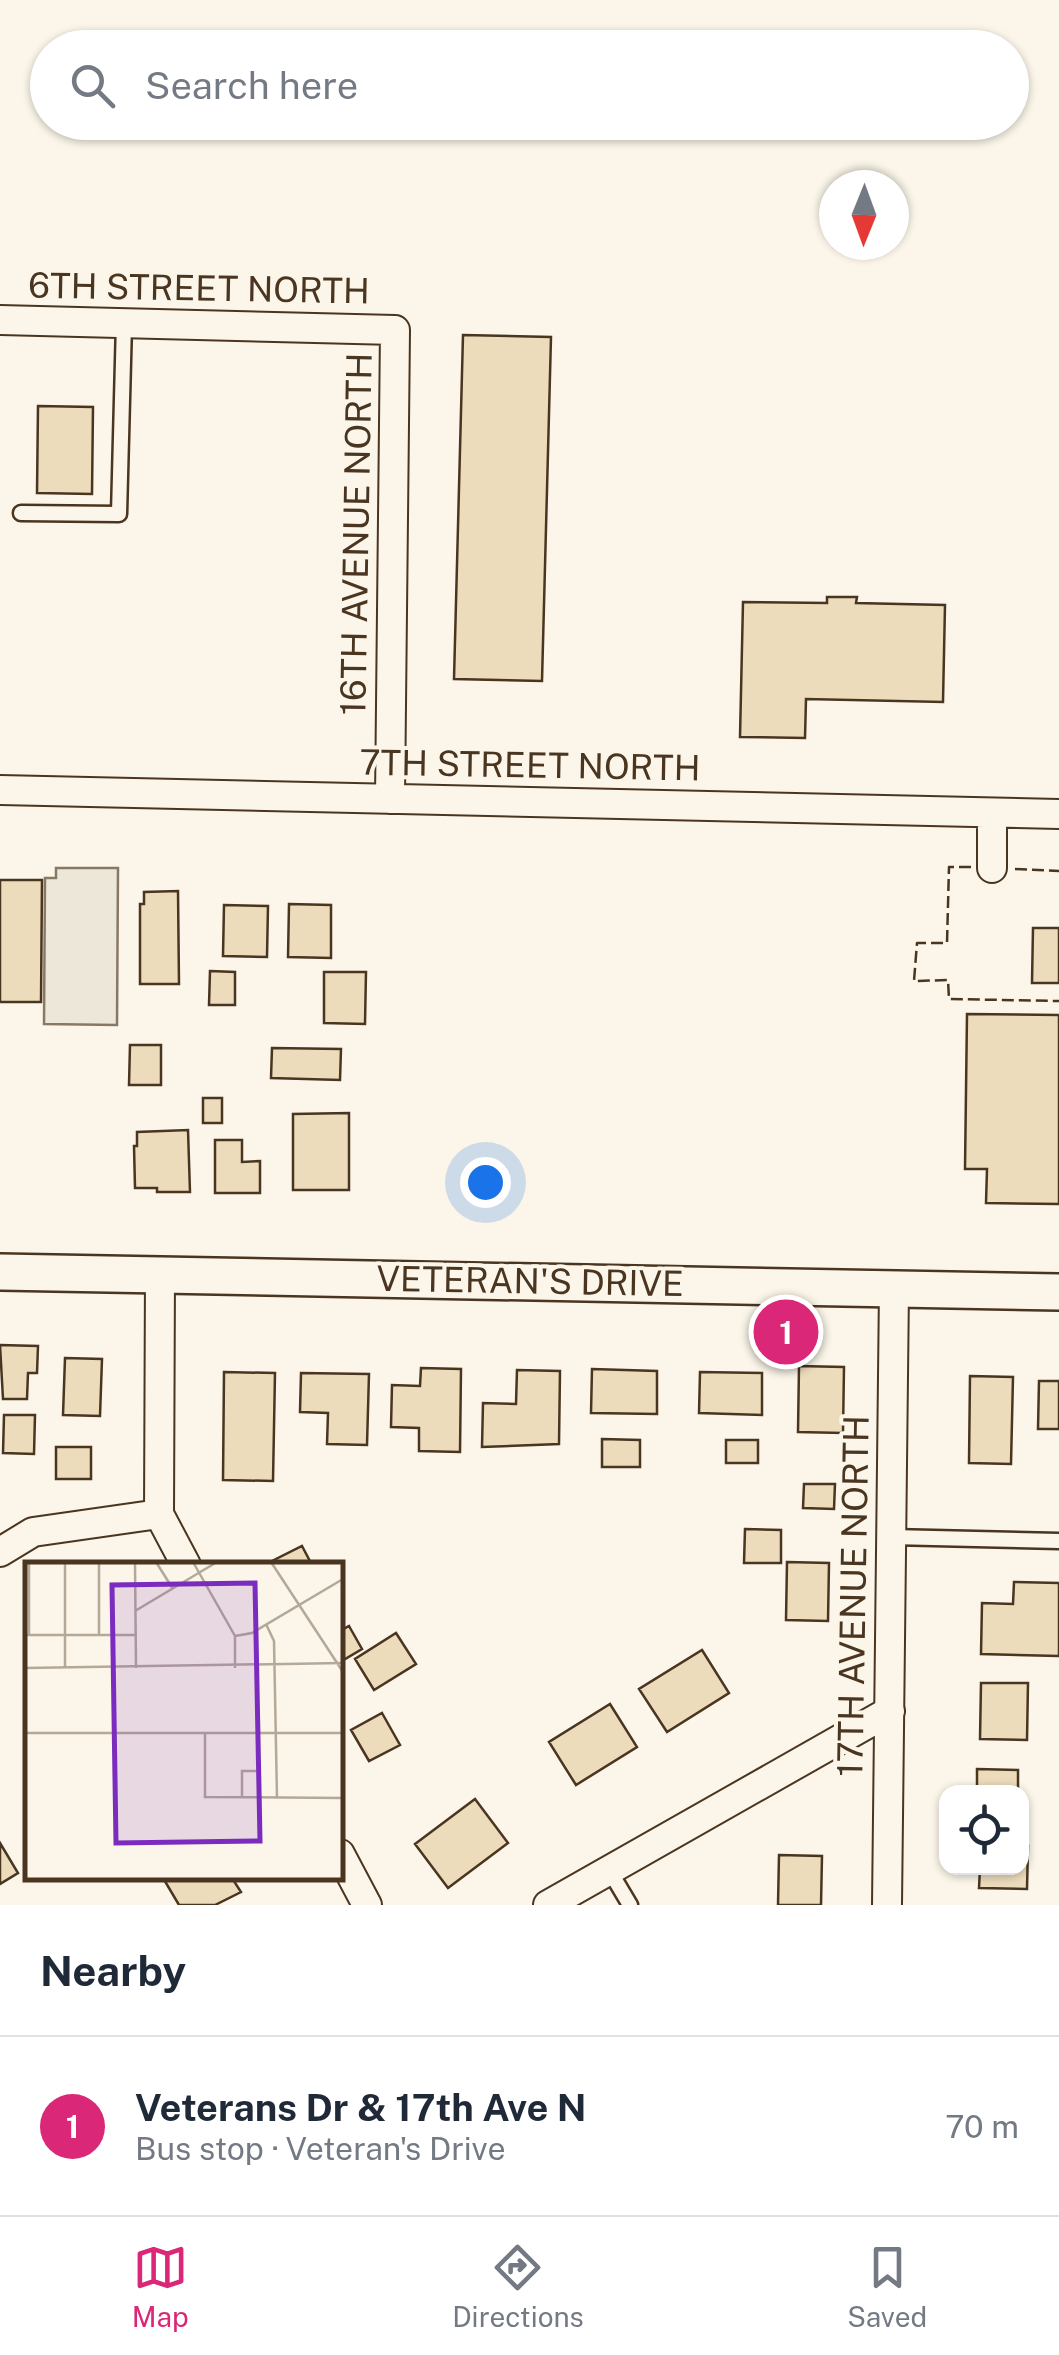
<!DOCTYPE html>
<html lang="en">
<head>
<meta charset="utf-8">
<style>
	body { margin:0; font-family:"Public Sans",sans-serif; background:#f6f6f7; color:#1f2937 }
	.controls { position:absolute; right:30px; bottom:30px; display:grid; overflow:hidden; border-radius:20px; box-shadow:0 2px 8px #0004 }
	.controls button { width:90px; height:90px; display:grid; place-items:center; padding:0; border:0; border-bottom:2px solid #e0e1e3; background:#fff; color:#1f2937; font:50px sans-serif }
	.compass { position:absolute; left:819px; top:170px; width:90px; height:90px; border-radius:50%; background:#fff; box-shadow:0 2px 8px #0004; rotate:181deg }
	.you { position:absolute; left:485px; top:1182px; width:35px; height:35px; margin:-25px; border:8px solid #fff; border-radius:50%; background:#1a73e8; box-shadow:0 0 0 15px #1a73e833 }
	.badge { display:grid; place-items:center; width:65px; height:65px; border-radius:50%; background:#db2777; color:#fff; font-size:32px; font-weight:700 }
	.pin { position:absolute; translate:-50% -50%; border:5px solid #fff; box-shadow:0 2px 10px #0006 }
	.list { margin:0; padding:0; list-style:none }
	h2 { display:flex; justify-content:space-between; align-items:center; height:130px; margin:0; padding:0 40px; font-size:42px }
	h2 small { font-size:32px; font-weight:400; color:#747a83 }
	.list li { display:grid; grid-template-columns:65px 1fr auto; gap:30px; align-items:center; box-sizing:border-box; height:180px; padding:0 40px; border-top:2px solid #e0e1e3 }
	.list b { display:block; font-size:38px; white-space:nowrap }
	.list p { margin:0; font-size:32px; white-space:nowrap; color:#747a83 }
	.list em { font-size:32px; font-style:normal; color:#747a83 }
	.icon { flex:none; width:55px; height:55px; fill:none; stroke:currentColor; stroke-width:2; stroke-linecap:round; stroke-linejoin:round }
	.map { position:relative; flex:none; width:1059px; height:1905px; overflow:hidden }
	.search { position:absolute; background:#fff; box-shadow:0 2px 8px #0004; left:30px; right:30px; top:30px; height:110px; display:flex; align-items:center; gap:25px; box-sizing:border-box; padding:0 35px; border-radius:55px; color:#747a83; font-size:38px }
	.sheet { height:310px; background:#fff }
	nav { display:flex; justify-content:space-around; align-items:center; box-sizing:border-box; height:140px; border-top:2px solid #e0e1e3; background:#fff; font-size:28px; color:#747a83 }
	nav a { display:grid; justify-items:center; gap:5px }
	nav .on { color:#db2777 }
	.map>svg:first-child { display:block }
	.parking { fill:#ede7d9; stroke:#887966; stroke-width:2.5 }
	.building { fill:#ecdcbc; stroke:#4a3520; stroke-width:2.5 }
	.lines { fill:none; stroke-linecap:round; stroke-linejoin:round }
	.service-casing { stroke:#4a3520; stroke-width:19 }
	.minor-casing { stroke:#4a3520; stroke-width:32 }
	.tertiary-casing { stroke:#4a3520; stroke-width:40 }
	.service { stroke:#fbf6e9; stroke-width:14 }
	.minor { stroke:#fbf6e9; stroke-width:28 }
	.tertiary { stroke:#fbf6e9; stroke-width:35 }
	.fence { stroke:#4a3520; stroke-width:2.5; stroke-dasharray:12 5; stroke-linecap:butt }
	.labels { text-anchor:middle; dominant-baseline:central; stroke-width:8; stroke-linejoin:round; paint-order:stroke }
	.street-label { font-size:35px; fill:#4a3520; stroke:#fbf6e9 }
	.inset-road { fill:none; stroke:#b4a999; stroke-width:2.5 }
	.view { fill:#7b2cbf; fill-opacity:0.15; stroke:#7b2cbf; stroke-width:5 }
	.inset-edge { fill:none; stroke:#4a3520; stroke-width:5 }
</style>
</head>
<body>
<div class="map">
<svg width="1059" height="1905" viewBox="0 0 1059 1905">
	<rect width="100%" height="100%" fill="#fbf6e9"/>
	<path class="parking" d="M56 868H118L117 1025 44 1024 45 878H56Z"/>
	<path class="building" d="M463 335 551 337 542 681 454 679Z
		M38 406 93 407 92 494 37 493Z
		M827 597H857L856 603 945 605 943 702 806 699 805 738 740 737 743 602 827 603Z
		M0 880H42L41 1002H0Z
		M178 891 179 984H140V904H144V892Z
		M289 904 331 905V958L288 957Z
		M224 905 268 906 267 957 223 956Z
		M1033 928H1059V983H1032Z
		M210 971 235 972V1005H209Z
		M324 972H366L365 1024 324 1023Z
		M967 1014 1059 1015V1204L986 1203 987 1169H965Z
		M130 1045H161V1085H129Z
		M272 1048 341 1049 340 1080 271 1078Z
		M203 1098H222V1123H203Z
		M349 1113V1190H293V1114Z
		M188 1130 190 1192H157V1188H135L134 1146H137V1132Z
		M215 1140H242V1162L260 1161V1193H215Z
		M0 1345 38 1346 37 1373H28L27 1399H3Z
		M65 1358 102 1359 100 1416 63 1415Z
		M799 1366 844 1367 843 1433 798 1432Z
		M421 1368 461 1369 460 1452 419 1451V1428L391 1427 392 1385 420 1386Z
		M592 1369 657 1371V1414L591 1413Z
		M517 1370 560 1371 559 1444 482 1447 483 1403 516 1404Z
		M224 1372 275 1373 273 1481 223 1480Z
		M700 1372 762 1373V1415L699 1413Z
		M301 1373 369 1374 367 1445 327 1444 328 1413 300 1412Z
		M970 1376 1013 1377 1011 1464 969 1463Z
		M1039 1381H1059V1429H1038Z
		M4 1415H35L34 1454 3 1453Z
		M602 1439 640 1440V1467H602Z
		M726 1440H758V1463H726Z
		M56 1447H91V1479H56Z
		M804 1484H835L834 1509 803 1508Z
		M745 1529 781 1530V1563H744Z
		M302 1546 312 1565H264Z
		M787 1562 829 1563 828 1621 786 1620Z
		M1014 1582 1059 1583V1656L981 1654 982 1603 1013 1604Z
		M349 1626 362 1649 340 1662V1631Z
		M396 1633 416 1664 374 1690 355 1659Z
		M702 1650 729 1693 667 1732 639 1689Z
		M981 1683H1028L1027 1740 980 1739Z
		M610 1704 637 1747 576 1785 549 1742Z
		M382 1713 400 1745 369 1761 351 1730Z
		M977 1769 1018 1770V1792H977Z
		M475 1799 508 1843 448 1888 415 1844Z
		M0 1843 18 1873 0 1884Z
		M1022 1846H1028L1027 1889 979 1888 980 1868H1022Z
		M779 1855 822 1856 821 1905H778Z
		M163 1878H232L241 1892 215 1905H179Z"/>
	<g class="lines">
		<defs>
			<path id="service" d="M21 513 119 514 124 323
				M891 1537 1059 1541
				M608 1868 630 1905"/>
			<path id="minor" d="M0 320 395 330 390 799
				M0 790 1059 814
				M992 868V813
				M160 1273 159 1514 186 1565
				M0 1552 33 1532 159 1514
				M340 1854 367 1905
				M548 1905 890 1711
				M887 1905 894 1288"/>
			<path id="tertiary" d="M0 1272 1059 1292"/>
		</defs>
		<use href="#service" class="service-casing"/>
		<use href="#minor" class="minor-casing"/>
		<use href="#tertiary" class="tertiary-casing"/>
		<use href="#service" class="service"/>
		<use href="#minor" class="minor"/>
		<use href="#tertiary" class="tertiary"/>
		<path class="fence" d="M971 867H949L947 943H917L914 981 948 980 949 999 1059 1001
			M1015 869 1059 871"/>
	</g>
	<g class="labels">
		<g class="street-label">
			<text transform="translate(199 288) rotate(1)">6TH STREET NORTH</text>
			<text transform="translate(356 534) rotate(-89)">16TH AVENUE NORTH</text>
			<text transform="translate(530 765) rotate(1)">7TH STREET NORTH</text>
			<text transform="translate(530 1281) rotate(1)">VETERAN'S DRIVE</text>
			<text transform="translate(853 1596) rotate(-89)">17TH AVENUE NORTH</text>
		</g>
	</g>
	<g transform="translate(25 1562)">
		<rect width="318" height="318" fill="#fbf6e9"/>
		<path class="inset-road" d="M4 0V72M110 0 111 106M131 0 148 27M168 0 210 74V106M246 0 318 110M110 49 192 0M241 62 249 79 252 236M74 72V0M0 73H111M210 74 227 71 318 17M0 106 318 101M40 106V0M0 171H318M180 172V235L318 236M217 235V209H231"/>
		<path class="view" d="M230 21 235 279 91 281 87 23Z"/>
		<rect width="318" height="318" class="inset-edge"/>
	</g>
</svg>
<div class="controls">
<button><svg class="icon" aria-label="locate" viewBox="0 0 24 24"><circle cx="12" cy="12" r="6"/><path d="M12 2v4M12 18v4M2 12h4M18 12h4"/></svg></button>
</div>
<svg class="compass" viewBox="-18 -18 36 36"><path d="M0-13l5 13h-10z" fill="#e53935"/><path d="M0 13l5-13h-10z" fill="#747a83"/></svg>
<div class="you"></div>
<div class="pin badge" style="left:786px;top:1332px">1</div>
<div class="search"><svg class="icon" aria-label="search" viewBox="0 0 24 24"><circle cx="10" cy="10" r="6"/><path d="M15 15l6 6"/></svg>Search here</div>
</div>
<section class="sheet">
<h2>Nearby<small></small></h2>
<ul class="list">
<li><span class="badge">1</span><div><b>Veterans Dr &amp; 17th Ave N</b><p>Bus stop · Veteran's Drive</p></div><em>70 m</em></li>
</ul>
</section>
<nav>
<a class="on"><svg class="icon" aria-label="map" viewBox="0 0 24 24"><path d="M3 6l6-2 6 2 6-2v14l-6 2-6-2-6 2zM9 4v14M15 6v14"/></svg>Map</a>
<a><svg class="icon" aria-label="directions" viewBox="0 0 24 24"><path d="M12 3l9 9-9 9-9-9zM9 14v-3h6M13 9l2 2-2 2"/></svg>Directions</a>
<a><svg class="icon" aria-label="saved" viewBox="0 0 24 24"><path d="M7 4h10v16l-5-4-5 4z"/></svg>Saved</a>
</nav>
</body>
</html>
